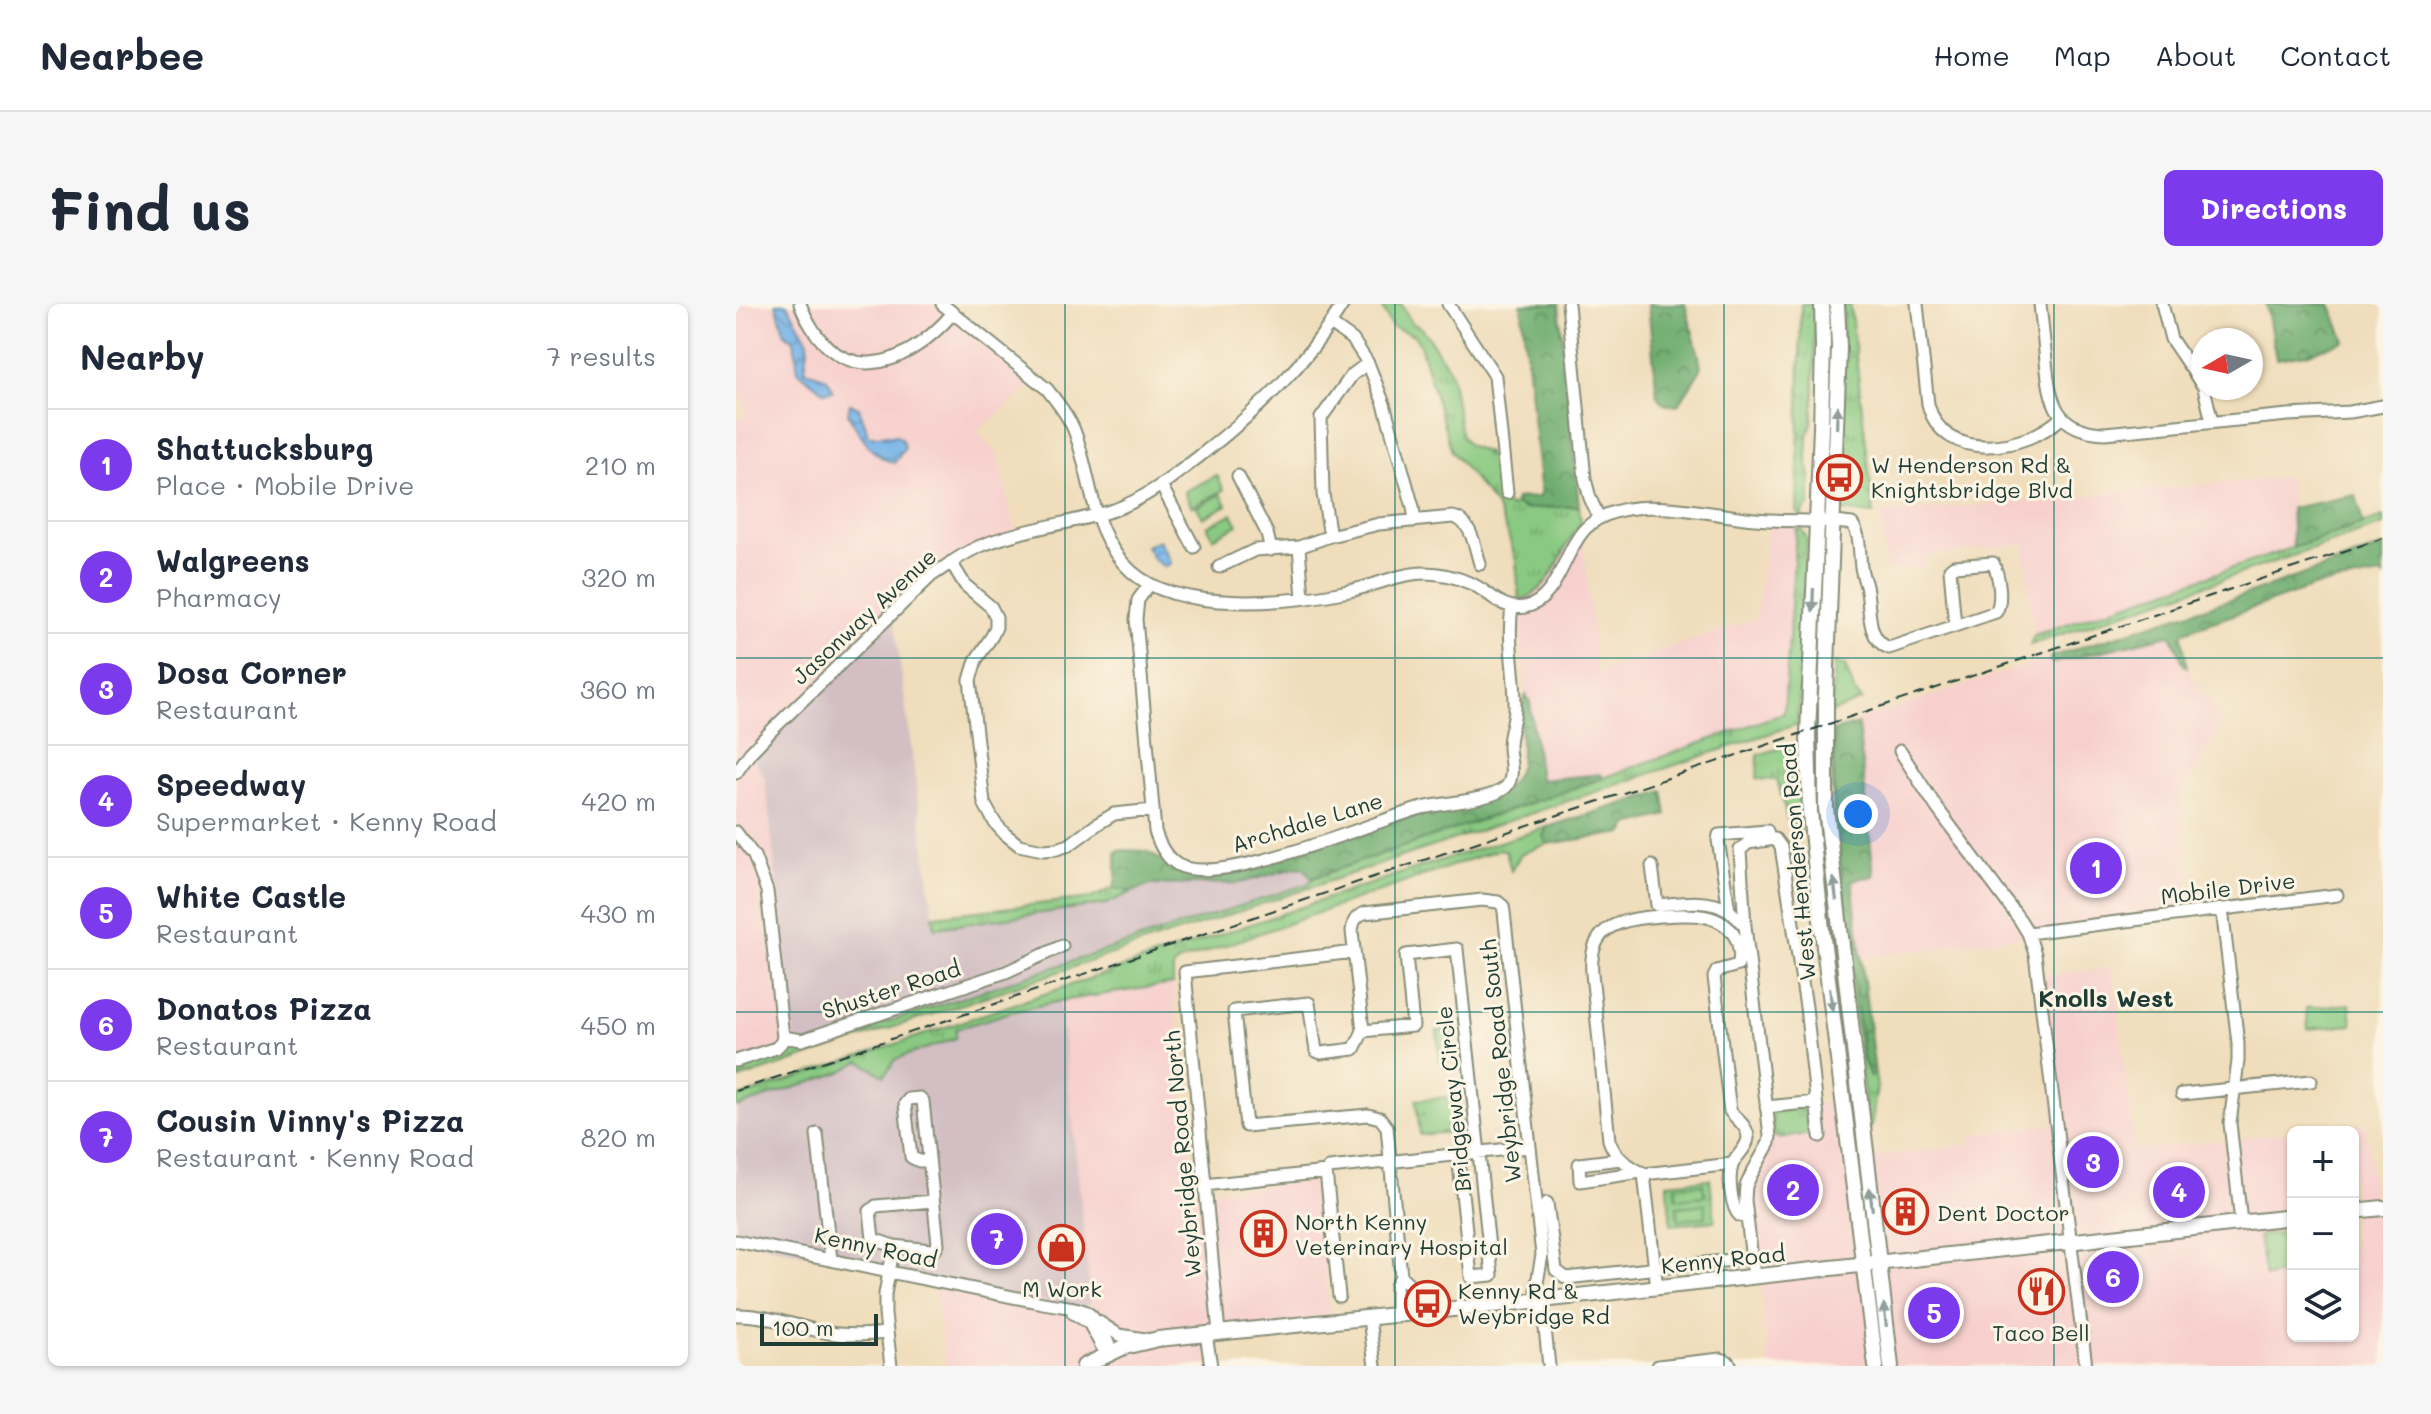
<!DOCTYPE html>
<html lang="en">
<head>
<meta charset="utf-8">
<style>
	body { margin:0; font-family:Mali,sans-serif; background:#f6f6f7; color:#1f2937 }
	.controls { position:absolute; right:24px; bottom:24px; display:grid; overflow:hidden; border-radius:12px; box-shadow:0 2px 6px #0004 }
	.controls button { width:72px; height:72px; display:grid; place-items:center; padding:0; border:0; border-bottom:2px solid #e0e1e3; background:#fff; color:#1f2937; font:40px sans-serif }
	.compass { position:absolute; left:1455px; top:24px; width:72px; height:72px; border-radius:50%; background:#fff; box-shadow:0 2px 6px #0004; rotate:261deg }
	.scale { position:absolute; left:24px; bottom:20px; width:118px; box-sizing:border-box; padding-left:8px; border:4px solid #1f3d34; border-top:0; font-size:22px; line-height:28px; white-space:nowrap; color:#1f3d34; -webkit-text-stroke:6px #fcf5e5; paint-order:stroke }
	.you { position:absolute; left:1122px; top:510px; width:28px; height:28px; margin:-20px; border:6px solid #fff; border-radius:50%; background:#1a73e8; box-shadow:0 0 0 12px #1a73e833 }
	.badge { display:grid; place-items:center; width:52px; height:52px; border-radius:50%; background:#7c3aed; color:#fff; font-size:26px; font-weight:700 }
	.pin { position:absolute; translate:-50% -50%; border:4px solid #fff; box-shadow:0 2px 8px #0006 }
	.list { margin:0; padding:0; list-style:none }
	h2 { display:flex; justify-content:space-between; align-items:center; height:104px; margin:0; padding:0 32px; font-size:34px }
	h2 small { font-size:26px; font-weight:400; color:#747a83 }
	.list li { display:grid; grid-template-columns:52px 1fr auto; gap:24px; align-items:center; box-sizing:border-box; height:112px; padding:0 32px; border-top:2px solid #e0e1e3 }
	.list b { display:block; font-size:30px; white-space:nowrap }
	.list p { margin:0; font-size:26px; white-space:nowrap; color:#747a83 }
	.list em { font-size:26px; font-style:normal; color:#747a83 }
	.icon { flex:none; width:44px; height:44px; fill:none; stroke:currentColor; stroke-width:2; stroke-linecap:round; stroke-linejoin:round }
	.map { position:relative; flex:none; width:1647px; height:1062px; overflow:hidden; border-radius:12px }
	header { display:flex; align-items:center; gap:48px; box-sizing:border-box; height:112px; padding:0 40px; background:#fff; border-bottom:2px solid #e0e1e3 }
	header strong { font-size:38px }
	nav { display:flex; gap:44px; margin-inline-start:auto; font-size:28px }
	.intro { display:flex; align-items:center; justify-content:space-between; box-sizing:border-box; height:192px; padding:0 48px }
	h1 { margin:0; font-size:56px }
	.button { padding:20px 36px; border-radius:12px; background:#7c3aed; color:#fff; font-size:28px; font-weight:700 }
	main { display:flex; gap:48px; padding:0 48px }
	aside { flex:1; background:#fff; border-radius:12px; box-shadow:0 2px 6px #0004 }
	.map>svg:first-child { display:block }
	.built { fill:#f7d0cd }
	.industrial { fill:#d2bec3 }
	.grass { fill:url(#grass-tufts); stroke:#54835a; stroke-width:2 }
	.forest { fill:url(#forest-crowns); stroke:#477552; stroke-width:2 }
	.pitch { fill:#8ac981; stroke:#54835a; stroke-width:2 }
	.water { fill:url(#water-waves); stroke:#4a788e; stroke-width:2 }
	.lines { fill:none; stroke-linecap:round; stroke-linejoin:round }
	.minor-casing { stroke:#878d78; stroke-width:15 }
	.major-casing { stroke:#878d78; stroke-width:18 }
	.minor { stroke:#fff; stroke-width:11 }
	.major { stroke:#fff; stroke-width:14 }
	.rail { stroke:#1f3d34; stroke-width:2; stroke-dasharray:12 6; stroke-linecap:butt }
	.oneway { fill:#8f9e9a }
	.grid { fill:none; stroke:#0f766e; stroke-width:2; stroke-opacity:0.55 }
	.labels { text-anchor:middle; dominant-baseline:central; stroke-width:6; stroke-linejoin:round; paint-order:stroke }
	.poi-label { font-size:22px; fill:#1f3d34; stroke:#fcf5e5; text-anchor:start }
	.street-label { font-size:22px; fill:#1f3d34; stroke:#fcf5e5 }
	.neighbourhood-label { font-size:24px; font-weight:bold; fill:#1f3d34; stroke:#fcf5e5 }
</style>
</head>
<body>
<header>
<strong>Nearbee</strong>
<nav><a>Home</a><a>Map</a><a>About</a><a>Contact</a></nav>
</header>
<div class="intro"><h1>Find us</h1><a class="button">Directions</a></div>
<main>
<aside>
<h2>Nearby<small>7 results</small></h2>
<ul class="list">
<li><span class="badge">1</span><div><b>Shattucksburg</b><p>Place · Mobile Drive</p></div><em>210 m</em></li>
<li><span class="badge">2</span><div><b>Walgreens</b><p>Pharmacy</p></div><em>320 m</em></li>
<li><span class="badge">3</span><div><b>Dosa Corner</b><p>Restaurant</p></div><em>360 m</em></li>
<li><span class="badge">4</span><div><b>Speedway</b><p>Supermarket · Kenny Road</p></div><em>420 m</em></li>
<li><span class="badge">5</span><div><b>White Castle</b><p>Restaurant</p></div><em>430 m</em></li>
<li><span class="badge">6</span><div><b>Donatos Pizza</b><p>Restaurant</p></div><em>450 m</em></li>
<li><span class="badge">7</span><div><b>Cousin Vinny's Pizza</b><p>Restaurant · Kenny Road</p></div><em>820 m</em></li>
</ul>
</aside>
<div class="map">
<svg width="1647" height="1062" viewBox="0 0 1647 1062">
	<defs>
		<pattern id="grass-tufts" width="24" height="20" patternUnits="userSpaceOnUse" patternTransform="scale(2)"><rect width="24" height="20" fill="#8ac981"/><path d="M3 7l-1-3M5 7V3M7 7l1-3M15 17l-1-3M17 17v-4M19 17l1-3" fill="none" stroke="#70a46a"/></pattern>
		<pattern id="forest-crowns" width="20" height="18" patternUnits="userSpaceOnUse" patternTransform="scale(2)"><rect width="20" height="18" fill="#6fad6f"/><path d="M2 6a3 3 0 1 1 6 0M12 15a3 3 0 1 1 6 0" fill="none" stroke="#5b8e5c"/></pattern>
		<pattern id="water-waves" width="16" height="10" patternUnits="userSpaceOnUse" patternTransform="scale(2)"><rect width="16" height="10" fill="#76b3e8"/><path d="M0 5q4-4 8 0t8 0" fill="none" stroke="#6093bd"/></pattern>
	</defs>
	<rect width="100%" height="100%" fill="#fcf5e5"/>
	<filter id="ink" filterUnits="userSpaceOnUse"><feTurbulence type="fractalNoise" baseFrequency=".0125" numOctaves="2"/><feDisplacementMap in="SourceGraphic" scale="16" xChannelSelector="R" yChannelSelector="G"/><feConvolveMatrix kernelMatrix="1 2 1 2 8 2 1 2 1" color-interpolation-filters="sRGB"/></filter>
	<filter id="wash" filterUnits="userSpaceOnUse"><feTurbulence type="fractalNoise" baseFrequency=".006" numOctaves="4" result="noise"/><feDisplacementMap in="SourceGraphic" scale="32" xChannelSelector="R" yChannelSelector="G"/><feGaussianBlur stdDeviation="1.8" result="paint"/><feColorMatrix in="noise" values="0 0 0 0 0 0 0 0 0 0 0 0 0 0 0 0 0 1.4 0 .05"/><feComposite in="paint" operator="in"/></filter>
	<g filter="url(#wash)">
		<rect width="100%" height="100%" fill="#efddbb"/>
		<path class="built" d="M0 0H208L302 76 241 127 262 152 280 230 222 253 14 449 29 474 59 744 0 763V115L11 111 0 80Z
			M1553 173 1557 244 1298 331 1288 240 1189 252 1190 263 1150 267 1145 210Z
			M1033 216 1061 217 1048 408 867 474 864 470 804 476 794 398 790 391 783 296 794 294 802 287 845 219 861 368 1020 315Z
			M1433 331 1436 332 1448 361 1451 363 1487 420 1444 492 1457 609 1125 654 1116 575 1138 572 1121 417 1314 353V357L1318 359Z
			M1377 663 1399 846 1557 828V1032H1617V828H1559L1630 820 1647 972V1062H1033L1015 888 1037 833 1034 804 1099 798 1107 857 1236 840 1235 831 1318 820 1305 672Z
			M437 680 458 889 580 877 594 1018 473 1031 475 1062H210L197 977 349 1006 355 996 324 697Z"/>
		<path class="industrial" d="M157 307 199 624 370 600 415 581 504 579 562 563 569 565 574 573H579L571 580 60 749 29 474 14 449Z
			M324 697 355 996 348 1006 0 936V802L2 803 105 768 124 756 160 755 219 735V726L275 708Z"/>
		<path class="grass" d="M644 0H665L676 19 687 25 715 68 725 131 732 141 750 148 757 156 762 188 774 204 779 200 788 205 843 202 845 219C825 243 817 289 783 296L780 256 771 228 760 202 716 148 684 41 678 31 656 23Z
			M1065 0H1078L1079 12 1078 91 1076 119 1072 131 1071 155 1074 168V200L1067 207 1066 211 1061 210Z
			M1107 0H1114L1138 210 1102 207Z
			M1647 213V221L1294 341 1298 331Z
			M1060 225H1065L1071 234 1062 420 0 776V763L59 744 61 748 571 580 579 573 867 474 1048 409Z
			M1099 359 1109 361 1118 386 1126 396 1095 409Z
			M1093 427H1098C1099 537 1114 645 1127 754L1134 773 1139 770 1141 783 1135 824H1132L1099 551Z
			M1061 439 1065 530 1055 528 1041 476 1021 475 1022 451Z
			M811 523 807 532 811 540 785 550 775 567 770 547 764 545 442 658 437 664V680L324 697 275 708 220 725V734L160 755 148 772 124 757 105 768 1 803 0 794 681 564Z
			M377 584 396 588 370 600 199 624 197 612 355 594Z
			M724 792 727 827 684 831 680 796Z
			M1074 804 1076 805 1078 825 1074 830 1042 834 1038 831 1036 808Z
			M974 875 979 917 935 921 931 879Z
			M1557 927V969L1529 973 1522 932Z"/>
		<path class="forest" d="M785 0H823L843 202 788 205 779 200 780 195 802 193 805 189Z
			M912 0H949L963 52 965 65 943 100C932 103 927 101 921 92Z
			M1530 0H1594L1609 37 1570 50 1540 55Z
			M1620 191 1627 220 1557 244 1555 204Z
			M1647 243V273L1645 271 1583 281 1448 328 1446 332 1451 363 1448 361 1436 333 1433 331 1317 359 1314 357V353L1511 290Z
			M790 391 794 398 804 476 865 470 867 474 579 573H574L569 565 562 563 504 579 415 581 396 588 377 584 380 575V549L382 546 411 547 436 563 451 569 466 570 768 486C800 460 774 422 790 391Z
			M1122 420 1138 572 1116 576 1139 770 1134 773 1127 754 1105 564 1098 494V427Z
			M927 487 931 511 892 521 888 529 811 540 807 532 811 523Z"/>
		<path class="pitch" d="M481 171 488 186 456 203 448 188Z
			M485 190 491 201 467 214 461 203Z
			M496 210 502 221 477 234 471 222Z
			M1614 700 1616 721 1572 725 1570 704Z
			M717 725 721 756 704 758 701 727Z
			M967 880 968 892 941 895 939 882Z
			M969 900 970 913 943 916 941 903Z"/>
		<path class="water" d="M40 0H51L72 37C74 48 67 56 70 67 85 73 91 68 97 87L88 88 62 67 58 36 49 30Z
			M114 100 123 104 133 132C148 134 165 123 169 144L158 159C134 152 124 130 112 110Z
			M423 236 435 259 429 263 417 255 410 242Z"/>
	</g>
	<g filter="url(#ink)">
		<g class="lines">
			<defs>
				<path id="minor" d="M64 0C99 86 166 68 217 9
					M206 0 311 85C321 98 332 111 338 126 357 175 354 231 396 268 443 310 555 299 613 287 638 282 664 269 689 269 705 269 721 273 736 280 754 288 766 307 789 303 822 297 828 245 850 224 889 186 971 211 1019 215 1051 218 1085 215 1116 220 1125 231 1123 249 1125 263 1126 270 1128 275 1130 282 1135 302 1129 335 1153 344L1260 308C1267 296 1263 271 1257 259L1218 262 1214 265 1219 322
					M712 0 759 72 771 189
					M832 0 849 175 854 194 863 214
					M1181 0 1192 100C1207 161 1291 147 1326 113
					M1304 0C1306 19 1308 38 1310 57 1314 99 1320 127 1369 129L1552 111 1614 108 1647 102
					M1426 0 1435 35 1467 82
					M595 20 617 36 632 59 648 100 677 203 679 217
					M1468 84 1476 118
					M502 172 531 229 535 246
					M425 181 458 243
					M594 232 587 190 585 114 616 71 632 59
					M563 243 567 294
					M215 258 229 281 255 303 260 313V323L256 332 240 356 234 376 248 499 259 519 269 530 283 541 307 546 321 545 333 541 363 519 378 510 417 506
					M483 263 519 246 563 243 594 232 643 220 717 213C736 217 739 244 744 260
					M413 281 402 296 400 315 419 527C423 540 430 554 442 561 484 584 634 519 682 505 702 499 756 497 770 483 780 472 773 455 773 442 773 428 780 414 779 400 779 367 771 336 776 303
					M1164 447 1201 504 1284 616 1292 629 1299 650 1350 1062
					M0 469 14 449 37 425 195 272C212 261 228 248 247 241 289 224 335 220 378 206 411 194 438 172 465 151 521 107 570 61 607 0
					M0 528 18 552 31 587 47 733
					M916 562 921 601C946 599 970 594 993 606
					M1486 605 1502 739V757L1494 819 1505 918
					M1009 622 1004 546 1012 539 1039 535 1045 543 1070 703 1084 832
					M1292 629 1601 591
					M627 727 677 722 670 651 721 645 756 971 735 973 722 851
					M47 733 66 736 270 668 326 642
					M0 757 40 744 45 739 47 733
					M1446 790 1575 777
					M1030 803 1080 798
					M81 830 95 956
					M885 855 843 860 844 877 905 868
					M590 868 603 992
					M908 870C892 861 879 854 873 836L856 669C852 620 886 615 925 612 952 610 989 607 1001 637 1004 646 1005 653 1002 661L981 667 978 673 994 807C1000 815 1012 822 1012 834 1011 845 999 852 996 862 992 875 995 904 1004 912L1009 913
					M908 870 921 984
					M908 870 996 860
					M468 881 590 868 593 864 793 843
					M811 899 820 966 830 974 1015 954
					M0 937 302 998C353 1008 352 997 376 1047
					M158 942 137 935 134 907 140 902 197 897
					M665 972 674 981 678 1010
					M1018 973 1009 896 1010 882 1015 871 1033 839 1034 832 1009 622 993 606 982 536 983 531 1031 527 1033 536
					M806 996 813 1062
					M337 1009 353 1019 366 1043
					M0 1011C31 1010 63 1024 93 1029 112 1032 131 1031 151 1029
					M660 1011V982L665 972 651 823 644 814 632 811 510 822 498 707 573 699 580 747 585 749 618 745 627 727 616 627C617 618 619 613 628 609L746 596 762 598 767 602 768 608 806 951 801 979V997
					M633 1014 639 1062
					M363 1018 383 1031 409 1035
					M483 1029 449 668 618 648
					M470 1030 475 1062
					M155 1062 149 1010V990L158 942 195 946H199L202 940 187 797 184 794 173 795 169 800 175 853 183 857 193 856
					M922 1062 985 1055 991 1057 995 1062"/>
				<path id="major" d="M1086 0 1087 42 1085 124 1072 430 1074 508 1086 626 1140 1062
					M1101 0 1103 43 1090 391V504L1155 1062
					M1617 907 1647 904
					M348 1062 388 1043 422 1035 806 996 1557 913"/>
			</defs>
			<use href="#minor" class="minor-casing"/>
			<use href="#major" class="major-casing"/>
			<use href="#minor" class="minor"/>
			<use href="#major" class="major"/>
			<path class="rail" d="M0 787 1647 234"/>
		</g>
		<defs><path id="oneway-solid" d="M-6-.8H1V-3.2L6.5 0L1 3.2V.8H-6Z" transform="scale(2)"/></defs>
		<g class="oneway">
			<use href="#oneway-solid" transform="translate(1101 113) rotate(-88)"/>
			<use href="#oneway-solid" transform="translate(1077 296) rotate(92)"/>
			<use href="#oneway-solid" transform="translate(1099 585) rotate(-97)"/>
			<use href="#oneway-solid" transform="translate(1095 695) rotate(83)"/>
			<use href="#oneway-solid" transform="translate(1135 895) rotate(-97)"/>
			<use href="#oneway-solid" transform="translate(1149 1011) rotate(-97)"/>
		</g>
	</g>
	<path class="grid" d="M329 0V1062M659 0V1062M988 0V1062M1318 0V1062M0 354H1647M0 708H1647"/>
	<defs>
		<symbol id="bus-ring" viewBox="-11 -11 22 22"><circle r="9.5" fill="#fcf5e5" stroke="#c8321e" stroke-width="1.5"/><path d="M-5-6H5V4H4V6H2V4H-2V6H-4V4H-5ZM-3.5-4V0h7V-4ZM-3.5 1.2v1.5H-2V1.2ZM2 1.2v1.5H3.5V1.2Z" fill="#c8321e"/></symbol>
		<symbol id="building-ring" viewBox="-11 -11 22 22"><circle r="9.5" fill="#fcf5e5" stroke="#c8321e" stroke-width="1.5"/><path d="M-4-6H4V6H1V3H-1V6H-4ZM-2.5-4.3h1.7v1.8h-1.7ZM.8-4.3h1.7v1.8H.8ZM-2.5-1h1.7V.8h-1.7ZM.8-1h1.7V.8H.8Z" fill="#c8321e"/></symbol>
		<symbol id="shop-ring" viewBox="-11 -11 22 22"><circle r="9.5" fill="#fcf5e5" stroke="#c8321e" stroke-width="1.5"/><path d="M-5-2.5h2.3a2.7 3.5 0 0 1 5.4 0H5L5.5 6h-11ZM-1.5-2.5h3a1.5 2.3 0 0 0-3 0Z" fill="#c8321e"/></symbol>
		<symbol id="restaurant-ring" viewBox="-11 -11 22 22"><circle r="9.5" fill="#fcf5e5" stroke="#c8321e" stroke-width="1.5"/><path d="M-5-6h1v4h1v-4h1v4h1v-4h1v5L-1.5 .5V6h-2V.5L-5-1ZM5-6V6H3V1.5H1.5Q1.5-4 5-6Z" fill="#c8321e"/></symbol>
	</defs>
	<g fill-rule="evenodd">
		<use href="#bus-ring" x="1078" y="148" width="51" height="51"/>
		<use href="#building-ring" x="1144" y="882" width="51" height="51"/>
		<use href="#building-ring" x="502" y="904" width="51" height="51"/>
		<use href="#shop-ring" x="300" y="918" width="51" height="51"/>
		<use href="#restaurant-ring" x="1280" y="962" width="51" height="51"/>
		<use href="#bus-ring" x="666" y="974" width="51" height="51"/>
	</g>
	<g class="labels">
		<g class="poi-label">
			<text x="1135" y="160">W Henderson Rd &amp;<tspan x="1135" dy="25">Knightsbridge Blvd</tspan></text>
			<text x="1201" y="908">Dent Doctor</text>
			<text x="559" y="917">North Kenny<tspan x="559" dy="25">Veterinary Hospital</tspan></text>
			<text x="326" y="984" text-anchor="middle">M Work</text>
			<text x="722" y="986">Kenny Rd &amp;<tspan x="722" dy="25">Weybridge Rd</tspan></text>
			<text x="1305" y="1028" text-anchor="middle">Taco Bell</text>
		</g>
		<g class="street-label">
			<text transform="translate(128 312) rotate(-43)">Jasonway Avenue</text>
			<text transform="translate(571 518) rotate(-17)">Archdale Lane</text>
			<text transform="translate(1061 558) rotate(-95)">West Henderson Road</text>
			<text transform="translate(1492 584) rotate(-7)">Mobile Drive</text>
			<text transform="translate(155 685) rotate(-18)">Shuster Road</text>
			<text transform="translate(764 757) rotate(-96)">Weybridge Road South</text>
			<text transform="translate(717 795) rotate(-96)">Bridgeway Circle</text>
			<text transform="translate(446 850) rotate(-95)">Weybridge Road North</text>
			<text transform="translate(140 943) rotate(12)">Kenny Road</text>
			<text transform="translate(987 955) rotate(-6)">Kenny Road</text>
		</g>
		<g class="neighbourhood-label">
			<text x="1370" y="693">Knolls West</text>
		</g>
	</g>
</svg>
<div class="controls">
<button>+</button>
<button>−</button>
<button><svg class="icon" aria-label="layers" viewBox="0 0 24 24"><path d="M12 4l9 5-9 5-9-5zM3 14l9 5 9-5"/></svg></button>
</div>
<svg class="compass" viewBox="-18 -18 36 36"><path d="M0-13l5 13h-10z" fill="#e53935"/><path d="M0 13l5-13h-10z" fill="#747a83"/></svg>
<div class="scale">100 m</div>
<div class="you"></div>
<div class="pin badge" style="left:1360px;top:564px">1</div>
<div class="pin badge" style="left:1057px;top:886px">2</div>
<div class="pin badge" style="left:1357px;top:858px">3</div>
<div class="pin badge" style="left:1443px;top:888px">4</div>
<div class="pin badge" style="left:1198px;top:1009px">5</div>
<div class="pin badge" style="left:1377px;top:973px">6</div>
<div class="pin badge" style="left:261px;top:935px">7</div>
</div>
</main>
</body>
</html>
